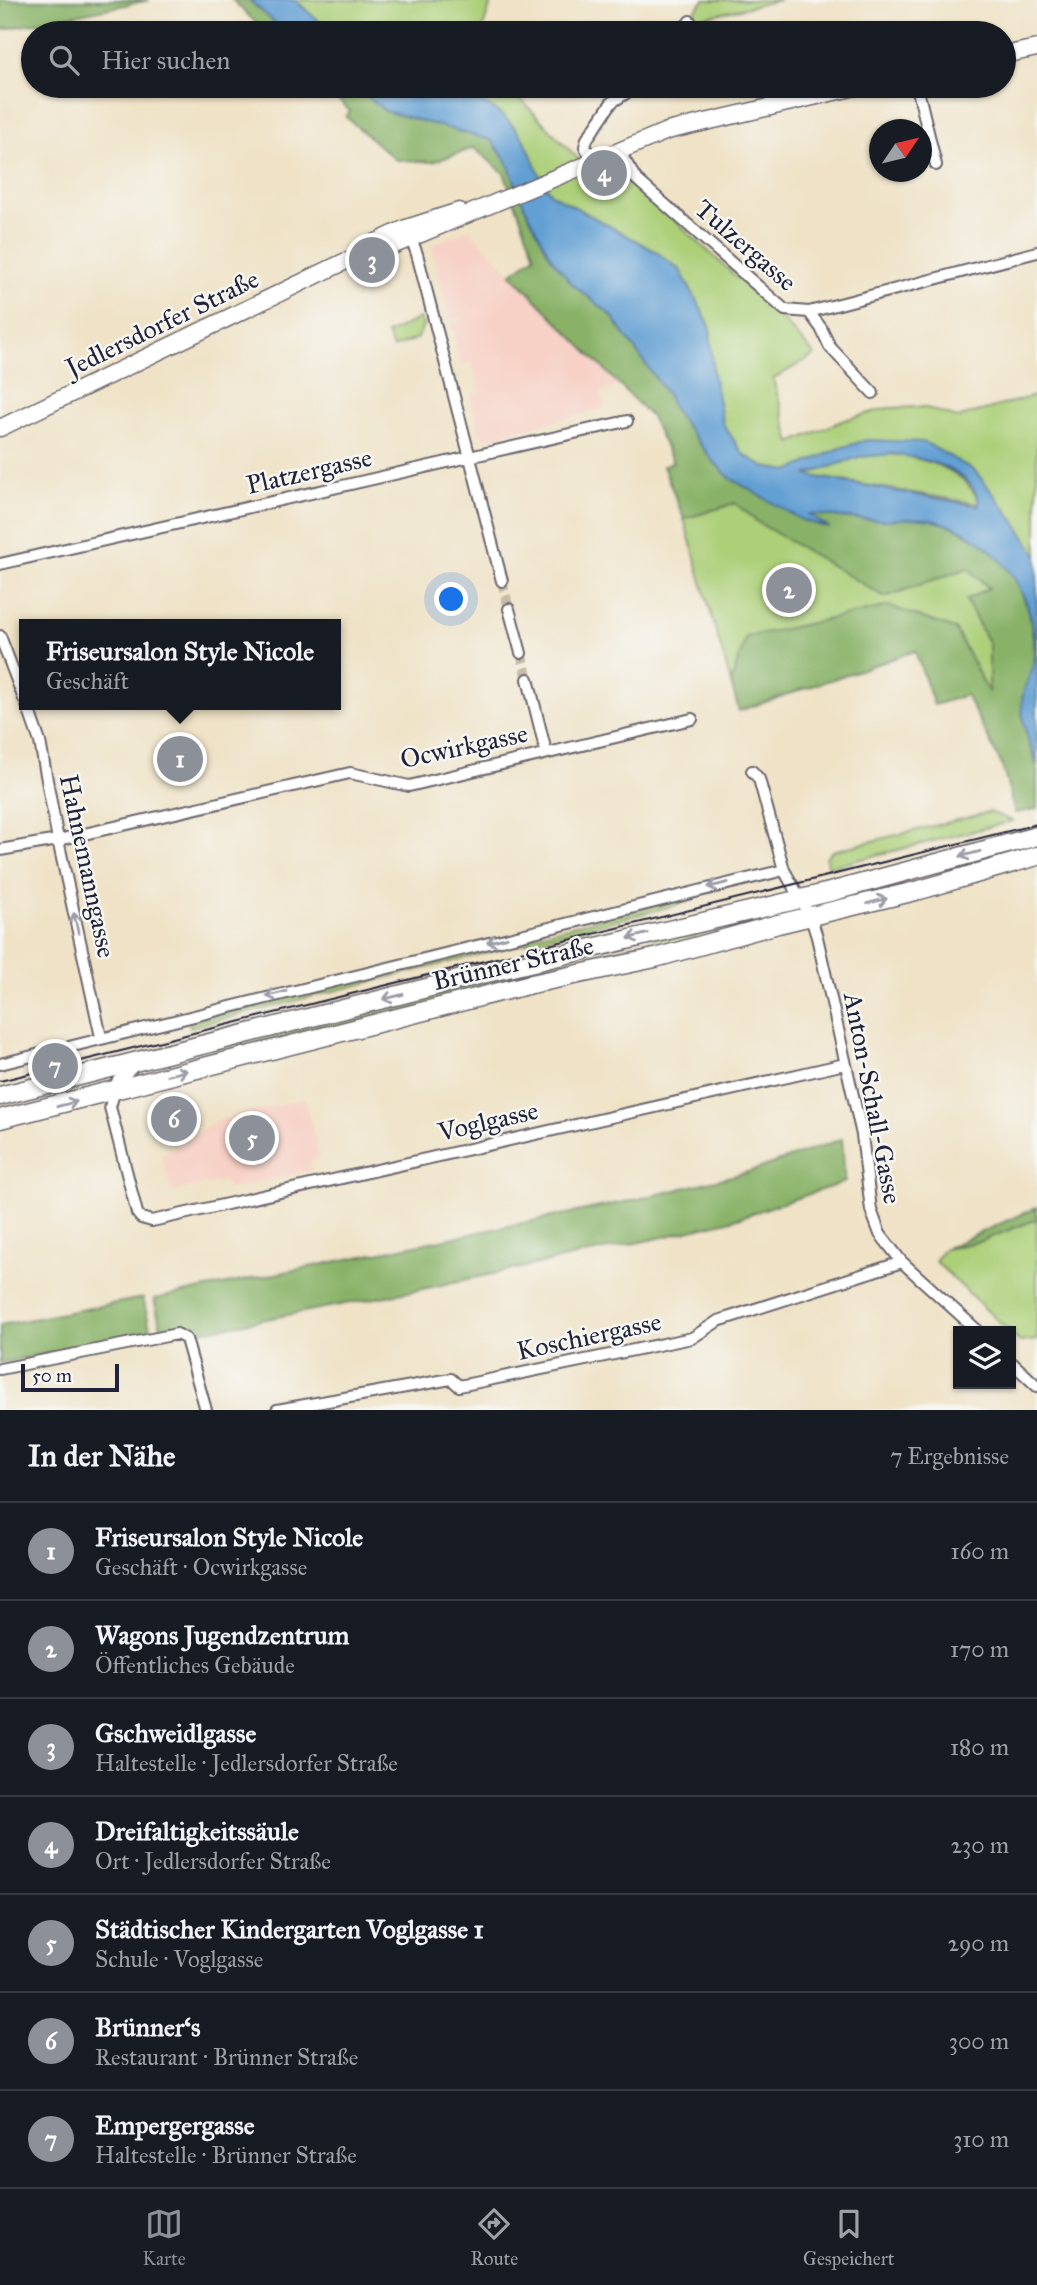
<!DOCTYPE html>
<html lang="de">
<head>
<meta charset="utf-8">
<style>
	body { margin:0; font-family:"IM FELL Great Primer",serif; background:#242831; color:#f1f3f6 }
	.controls { position:absolute; right:21px; bottom:21px; display:grid; overflow:hidden; border-radius:0px; box-shadow:0 2px 5px #0004 }
	.controls button { width:63px; height:63px; display:grid; place-items:center; padding:0; border:0; border-bottom:2px solid #363941; background:#171b24; color:#f1f3f6; font:35px sans-serif }
	.compass { position:absolute; left:869px; top:119px; width:63px; height:63px; border-radius:50%; background:#171b24; box-shadow:0 2px 5px #0004; rotate:55deg }
	.scale { position:absolute; left:21px; bottom:18px; width:98px; box-sizing:border-box; padding-left:7px; border:4px solid #22223b; border-top:0; font-size:19px; line-height:24px; white-space:nowrap; color:#22223b; -webkit-text-stroke:5px #f6f6f2; paint-order:stroke }
	.you { position:absolute; left:452px; top:600px; width:24px; height:24px; margin:-18px; border:5px solid #fff; border-radius:50%; background:#1a73e8; box-shadow:0 0 0 10px #1a73e833 }
	.badge { display:grid; place-items:center; width:46px; height:46px; border-radius:50%; background:#8c9099; color:#fff; font-size:23px; font-weight:700 }
	.pin { position:absolute; translate:-50% -50%; border:4px solid #fff; box-shadow:0 2px 7px #0006 }
	.popup { position:absolute; left:19px; top:619px; width:322px; height:91px; box-sizing:border-box; display:grid; place-content:center; border-radius:0px; background:#171b24; filter:drop-shadow(0 2px 5px #0005); font-size:23px; white-space:nowrap; color:#9ea1a6 }
	.popup b { font-size:26px; color:#f1f3f6 }
	.popup::after { content:''; position:absolute; left:50%; top:100%; margin-left:-14px; border:14px solid transparent; border-top-color:#171b24 }
	.list { margin:0; padding:0; list-style:none }
	h2 { display:flex; justify-content:space-between; align-items:center; height:91px; margin:0; padding:0 28px; font-size:30px }
	h2 small { font-size:23px; font-weight:400; color:#9ea1a6 }
	.list li { display:grid; grid-template-columns:46px 1fr auto; gap:21px; align-items:center; box-sizing:border-box; height:98px; padding:0 28px; border-top:2px solid #363941 }
	.list b { display:block; font-size:26px; white-space:nowrap }
	.list p { margin:0; font-size:23px; white-space:nowrap; color:#9ea1a6 }
	.list em { font-size:23px; font-style:normal; color:#9ea1a6 }
	.icon { flex:none; width:38px; height:38px; fill:none; stroke:currentColor; stroke-width:2; stroke-linecap:round; stroke-linejoin:round }
	.map { position:relative; flex:none; width:1037px; height:1410px; overflow:hidden }
	.search { position:absolute; background:#171b24; box-shadow:0 2px 5px #0004; left:21px; right:21px; top:21px; height:77px; display:flex; align-items:center; gap:18px; box-sizing:border-box; padding:0 24px; border-radius:38px; color:#9ea1a6; font-size:26px }
	.sheet { height:777px; background:#171b24 }
	nav { display:flex; justify-content:space-around; align-items:center; box-sizing:border-box; height:98px; border-top:2px solid #363941; background:#171b24; font-size:19px; color:#9ea1a6 }
	nav a { display:grid; justify-items:center; gap:4px }
	nav .on { color:#8c9099 }
	.map>svg:first-child { display:block }
	.built { fill:#f7d1c6 }
	.green { fill:#accf78; stroke:#67785a; stroke-width:2 }
	.forest { fill:#89b268; stroke:#566a52; stroke-width:2 }
	.water { fill:#629fd3; stroke:#426087; stroke-width:2; fill-rule:evenodd }
	.lines { fill:none; stroke-linecap:round; stroke-linejoin:round }
	.street-tunnel { stroke:#c6bcaa; stroke-width:10; stroke-dasharray:10 5; stroke-linecap:butt }
	.street-casing { stroke:#6a656c; stroke-width:14 }
	.secondary-casing { stroke:#6a656c; stroke-width:19 }
	.primary-casing { stroke:#6a656c; stroke-width:21 }
	.street { stroke:#fff; stroke-width:10 }
	.secondary { stroke:#fff; stroke-width:16 }
	.primary { stroke:#fff; stroke-width:18 }
	.tram { stroke:#22223b; stroke-width:2 }
	.oneway { stroke:#9c9ca7 }
	.labels { text-anchor:middle; dominant-baseline:central; stroke-width:5; stroke-linejoin:round; paint-order:stroke }
	.street-label { font-size:26px; fill:#22223b; stroke:#f6f6f2 }
</style>
</head>
<body>
<div class="map">
<svg width="1037" height="1410" viewBox="0 0 1037 1410">
	<rect width="100%" height="100%" fill="#f6f6f2"/>
	<filter id="ink" filterUnits="userSpaceOnUse"><feTurbulence type="fractalNoise" baseFrequency=".0143" numOctaves="2"/><feDisplacementMap in="SourceGraphic" scale="14" xChannelSelector="R" yChannelSelector="G"/><feConvolveMatrix kernelMatrix="1 2 1 2 8 2 1 2 1" color-interpolation-filters="sRGB"/></filter>
	<filter id="wash" filterUnits="userSpaceOnUse"><feTurbulence type="fractalNoise" baseFrequency=".00686" numOctaves="4" result="noise"/><feDisplacementMap in="SourceGraphic" scale="28" xChannelSelector="R" yChannelSelector="G"/><feGaussianBlur stdDeviation="1.57" result="paint"/><feColorMatrix in="noise" values="0 0 0 0 0 0 0 0 0 0 0 0 0 0 0 0 0 1.4 0 .05"/><feComposite in="paint" operator="in"/></filter>
	<g filter="url(#wash)">
		<rect width="100%" height="100%" fill="#efe2c6"/>
		<path class="built" d="M469 230 620 386 600 392 605 408 488 439 480 435 470 395 480 392 472 362 462 366 451 324 462 320 460 316 451 320 431 245Z
			M305 1099 320 1158 310 1161 312 1170 227 1189 225 1180 172 1192 161 1155 216 1121Z"/>
		<path class="green" d="M295 0H492L483 27 470 33H332Z
			M704 0H780L686 21Z
			M430 86H508L606 188 629 179 775 312 815 355 773 379 791 443 844 420 888 408 924 407 957 418 1037 395V555L1008 512 975 471 924 442 805 465 789 471 764 467 743 454 723 424 713 373 710 326 680 270 655 251 551 194 537 170 478 100Z
			M420 318 423 325 418 338 393 348 387 334Z
			M892 454C927 459 966 469 980 504L806 475 859 457Z
			M735 503 759 523 885 597 968 568 989 588 966 600 989 644V694L955 629 746 637 731 683 684 519Z
			M990 812 1013 821 829 867 826 857 832 851Z
			M687 897 688 902 190 1027 189 1022Z
			M760 913 763 918 698 935 671 946 191 1063 190 1058 213 1050Z
			M1037 1219V1340L1020 1342 935 1261 944 1249 981 1241Z"/>
		<path class="forest" d="M0 0H150L0 30Z
			M232 0H249L287 33H267Z
			M323 86H355L385 111 491 140 507 161 524 205 550 256 572 283 611 315 668 396 674 410 713 461 730 478 802 520 826 527 806 513 881 520 907 517 932 520 954 527 991 547 1016 580 1029 611 1035 651 1032 672 1025 687 1029 743 1037 765V809L1015 813 1002 765 966 695 934 705 915 651 739 711 731 683 746 637 889 606 955 629 989 693V644L966 600 989 588 968 568 885 597 759 523 735 503 684 519 663 466 673 462 651 417 511 274 535 256 504 173 474 148 433 162 396 160 346 117 350 111Z
			M842 1139 845 1182 732 1220 659 1238 413 1291 198 1332 162 1331 154 1299 639 1199 752 1171Z
			M1037 1207V1219L981 1241 944 1249Z
			M143 1298 151 1333 0 1363V1325Z"/>
		<path class="water" d="M249 0H295L332 33H287Z
			M355 86C413 86 485 82 522 137 534 155 537 176 551 194L655 251 680 270 710 326 713 373 723 424 743 454 764 467 789 471 840 448 866 440 924 442 975 471 1008 512 1037 555V765C1029 743 1016 711 1025 687 1029 675 1035 665 1035 652 1036 590 992 532 931 520 912 516 896 521 877 520 854 519 831 516 808 514L830 528 802 520 730 478 713 461 674 410 668 396 611 315 572 284 550 256 524 205 507 161 491 140 385 111ZM892 454C922 458 976 469 979 506L806 475 859 457Z"/>
	</g>
	<g filter="url(#ink)">
		<g class="lines">
			<path class="street-tunnel" d="M502 581 509 609
				M521 653 528 679"/>
			<defs>
				<path id="street" d="M680 33 690 21
					M917 86 936 165
					M619 151 636 179 785 310 809 312 1037 252
					M594 161 585 147 587 139 612 102 637 86
					M409 233 417 254 502 581
					M809 312 821 328 830 347 873 393
					M0 564 627 421
					M509 609 521 653
					M0 636 24 699
					M528 679 546 752
					M27 705 40 742 58 840 101 1037
					M752 771 759 779 784 870 811 918 817 937 862 1135 871 1210 880 1234 902 1262 978 1331
					M0 850 58 840 350 773 409 786 692 719
					M0 1064 784 870
					M136 1064 117 1082 110 1107 137 1213 141 1218 152 1221 845 1064
					M1011 1362 1037 1386
					M0 1369 177 1334 186 1339 206 1410
					M277 1410 451 1379 459 1386 692 1338 718 1321 902 1262"/>
				<path id="secondary" d="M1004 55 1037 48
					M372 244 406 228 459 211
					M0 428 346 261H356L667 131 860 86"/>
				<path id="primary" d="M0 1096 474 976 830 892 1037 836
					M0 1119 527 985 655 958 778 924 920 890 1037 856"/>
			</defs>
			<use href="#street" class="street-casing"/>
			<use href="#secondary" class="secondary-casing"/>
			<use href="#primary" class="primary-casing"/>
			<use href="#street" class="street"/>
			<use href="#secondary" class="secondary"/>
			<use href="#primary" class="primary"/>
			<path class="tram" d="M0 1081 1037 824"/>
		</g>
		<defs><path id="oneway-shaft" d="M-6 0H5M1.5-3L5.5 0L1.5 3" fill="none" stroke-width="1.6" stroke-linecap="round" stroke-linejoin="round" transform="scale(1.75)"/></defs>
		<g class="oneway">
			<use href="#oneway-shaft" transform="translate(970 854) rotate(165)"/>
			<use href="#oneway-shaft" transform="translate(718 885) rotate(166)"/>
			<use href="#oneway-shaft" transform="translate(877 901) rotate(-14)"/>
			<use href="#oneway-shaft" transform="translate(76 923) rotate(-103)"/>
			<use href="#oneway-shaft" transform="translate(638 936) rotate(166)"/>
			<use href="#oneway-shaft" transform="translate(497 940) rotate(166)"/>
			<use href="#oneway-shaft" transform="translate(276 994) rotate(166)"/>
			<use href="#oneway-shaft" transform="translate(393 997) rotate(166)"/>
			<use href="#oneway-shaft" transform="translate(177 1073) rotate(-14)"/>
			<use href="#oneway-shaft" transform="translate(67 1104) rotate(-15)"/>
		</g>
	</g>
	<g class="labels">
		<g class="street-label">
			<text transform="translate(746 245) rotate(41)">Tulzergasse</text>
			<text transform="translate(162 323) rotate(-26)">Jedlersdorfer Straße</text>
			<text transform="translate(309 471) rotate(-13)">Platzergasse</text>
			<text transform="translate(464 746) rotate(-12)">Ocwirkgasse</text>
			<text transform="translate(88 866) rotate(78)">Hahnemanngasse</text>
			<text transform="translate(513 963) rotate(-13)">Brünner Straße</text>
			<text transform="translate(873 1098) rotate(79)">Anton-Schall-Gasse</text>
			<text transform="translate(488 1121) rotate(-13)">Voglgasse</text>
			<text transform="translate(589 1336) rotate(-12)">Koschiergasse</text>
		</g>
	</g>
</svg>
<div class="controls">
<button><svg class="icon" aria-label="layers" viewBox="0 0 24 24"><path d="M12 4l9 5-9 5-9-5zM3 14l9 5 9-5"/></svg></button>
</div>
<svg class="compass" viewBox="-18 -18 36 36"><path d="M0-13l5 13h-10z" fill="#e53935"/><path d="M0 13l5-13h-10z" fill="#9ea1a6"/></svg>
<div class="scale">50 m</div>
<div class="you"></div>
<div class="pin badge" style="left:180px;top:759px">1</div>
<div class="popup"><b>Friseursalon Style Nicole</b>Geschäft</div>
<div class="pin badge" style="left:789px;top:590px">2</div>
<div class="pin badge" style="left:372px;top:260px">3</div>
<div class="pin badge" style="left:604px;top:173px">4</div>
<div class="pin badge" style="left:252px;top:1138px">5</div>
<div class="pin badge" style="left:174px;top:1119px">6</div>
<div class="pin badge" style="left:55px;top:1066px">7</div>
<div class="search"><svg class="icon" aria-label="search" viewBox="0 0 24 24"><circle cx="10" cy="10" r="6"/><path d="M15 15l6 6"/></svg>Hier suchen</div>
</div>
<section class="sheet">
<h2>In der Nähe<small>7 Ergebnisse</small></h2>
<ul class="list">
<li><span class="badge">1</span><div><b>Friseursalon Style Nicole</b><p>Geschäft · Ocwirkgasse</p></div><em>160 m</em></li>
<li><span class="badge">2</span><div><b>Wagons Jugendzentrum</b><p>Öffentliches Gebäude</p></div><em>170 m</em></li>
<li><span class="badge">3</span><div><b>Gschweidlgasse</b><p>Haltestelle · Jedlersdorfer Straße</p></div><em>180 m</em></li>
<li><span class="badge">4</span><div><b>Dreifaltigkeitssäule</b><p>Ort · Jedlersdorfer Straße</p></div><em>230 m</em></li>
<li><span class="badge">5</span><div><b>Städtischer Kindergarten Voglgasse 1</b><p>Schule · Voglgasse</p></div><em>290 m</em></li>
<li><span class="badge">6</span><div><b>Brünner‘s</b><p>Restaurant · Brünner Straße</p></div><em>300 m</em></li>
<li><span class="badge">7</span><div><b>Empergergasse</b><p>Haltestelle · Brünner Straße</p></div><em>310 m</em></li>
</ul>
</section>
<nav>
<a class="on"><svg class="icon" aria-label="map" viewBox="0 0 24 24"><path d="M3 6l6-2 6 2 6-2v14l-6 2-6-2-6 2zM9 4v14M15 6v14"/></svg>Karte</a>
<a><svg class="icon" aria-label="directions" viewBox="0 0 24 24"><path d="M12 3l9 9-9 9-9-9zM9 14v-3h6M13 9l2 2-2 2"/></svg>Route</a>
<a><svg class="icon" aria-label="saved" viewBox="0 0 24 24"><path d="M7 4h10v16l-5-4-5 4z"/></svg>Gespeichert</a>
</nav>
</body>
</html>
